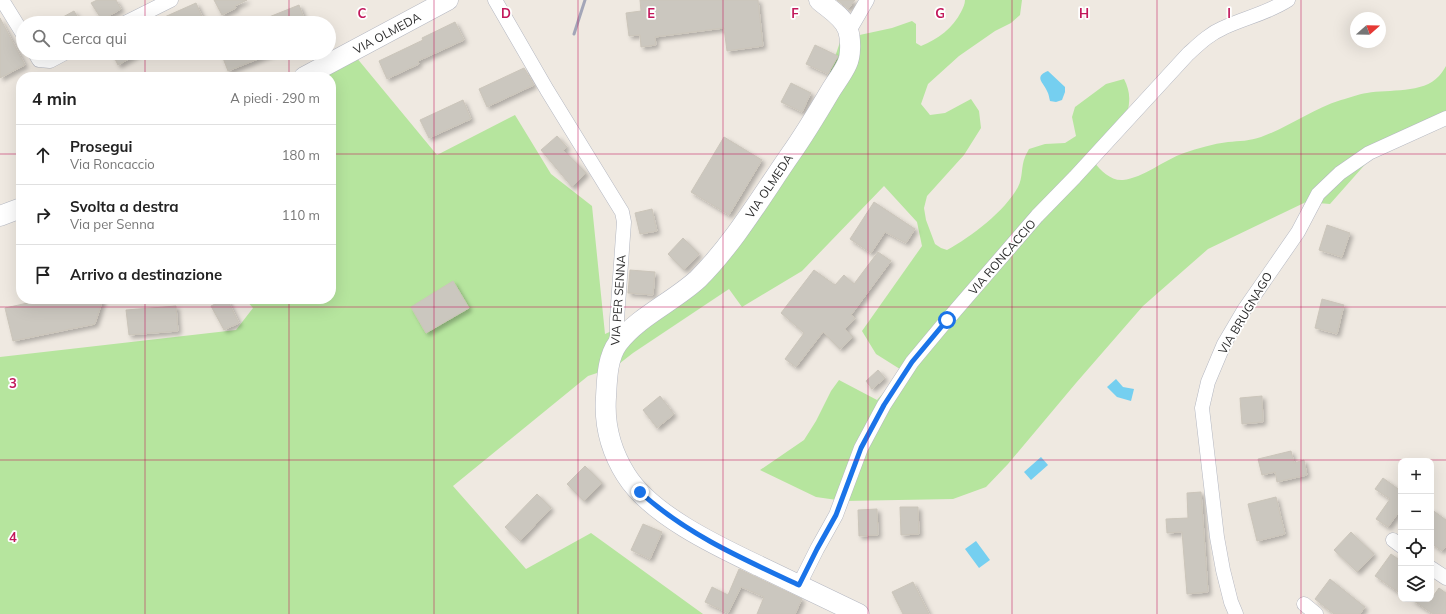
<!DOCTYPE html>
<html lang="it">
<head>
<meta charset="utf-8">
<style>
	body { margin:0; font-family:Mulish,sans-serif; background:#f2f2f2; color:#222 }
	.controls { position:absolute; right:12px; bottom:12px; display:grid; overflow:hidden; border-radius:8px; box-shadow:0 4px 16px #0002 }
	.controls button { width:36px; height:36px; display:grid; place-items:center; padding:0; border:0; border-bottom:1px solid #e0e0e0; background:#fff; color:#222; font:20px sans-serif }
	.compass { position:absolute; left:1350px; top:12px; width:36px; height:36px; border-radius:50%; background:#fff; box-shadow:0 4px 16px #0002; rotate:70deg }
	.stop { position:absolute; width:12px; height:12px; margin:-9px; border:3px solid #1a73e8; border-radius:50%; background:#fff }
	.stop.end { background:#1a73e8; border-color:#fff; box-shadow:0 1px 4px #0008 }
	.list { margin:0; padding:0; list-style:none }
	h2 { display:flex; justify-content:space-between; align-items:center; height:52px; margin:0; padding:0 16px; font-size:17px }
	h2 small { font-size:13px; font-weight:400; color:#767676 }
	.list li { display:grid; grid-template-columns:26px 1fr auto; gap:12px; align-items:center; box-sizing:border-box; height:60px; padding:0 16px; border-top:1px solid #e0e0e0 }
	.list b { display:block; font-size:15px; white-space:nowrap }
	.list p { margin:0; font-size:13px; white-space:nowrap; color:#767676 }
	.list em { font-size:13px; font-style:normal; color:#767676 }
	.icon { flex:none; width:22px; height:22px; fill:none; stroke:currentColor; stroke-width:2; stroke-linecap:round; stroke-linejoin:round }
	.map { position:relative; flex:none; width:1446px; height:614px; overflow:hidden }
	.search { position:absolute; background:#fff; box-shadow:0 4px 16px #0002; left:16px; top:16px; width:320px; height:44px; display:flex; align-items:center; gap:10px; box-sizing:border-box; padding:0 14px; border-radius:22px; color:#767676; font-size:15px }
	.panel { position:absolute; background:#fff; box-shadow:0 4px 16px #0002; left:16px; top:72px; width:320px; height:232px; border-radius:16px }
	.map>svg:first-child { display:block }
	.green { fill:#b6e59e }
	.water { fill:#75cff0 }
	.building { fill:#cbc7bf; stroke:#cbc5ba; filter:url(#shadow) }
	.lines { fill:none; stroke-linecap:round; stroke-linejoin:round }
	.street-casing { stroke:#b4b7c1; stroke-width:15 }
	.secondary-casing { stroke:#b4b7c1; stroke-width:21 }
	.street { stroke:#fff; stroke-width:14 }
	.secondary { stroke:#fff; stroke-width:20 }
	.rail { stroke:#a3a6b8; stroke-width:3 }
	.route { stroke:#1a73e8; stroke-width:5 }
	.grid { fill:none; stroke:#c2185b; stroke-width:1; stroke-opacity:0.55 }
	.labels { text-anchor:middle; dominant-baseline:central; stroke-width:3.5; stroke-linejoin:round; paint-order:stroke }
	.street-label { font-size:12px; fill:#2e2e2e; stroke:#fff }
	.grid-label { font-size:13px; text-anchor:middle; font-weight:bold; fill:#c2185b; stroke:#fff; stroke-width:3.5; stroke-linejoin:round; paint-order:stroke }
</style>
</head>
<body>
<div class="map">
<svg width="1446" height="614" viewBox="0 0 1446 614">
	<defs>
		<filter id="shadow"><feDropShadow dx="3" dy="3" stdDeviation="2" flood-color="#0004"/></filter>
	</defs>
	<rect width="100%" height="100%" fill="#efe9e1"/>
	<path class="green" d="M965 0H1022L1020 15 1011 23 995 31 959 56 928 84 921 104 930 115 945 113 971 99 979 111 981 128 964 155 927 196 924 208 926 220 935 244 941 248 947 250C971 237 1005 211 1018 187 1023 178 1021 166 1025 157 1026 154 1028 151 1029 149L1045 144 1065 143 1076 136 1072 117 1075 107 1106 84 1124 79C1128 87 1130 94 1129 103 1129 118 1103 148 1094 162 1101 171 1111 181 1123 180 1143 178 1164 160 1184 153 1198 148 1213 144 1228 142 1239 141 1250 141 1261 137 1289 127 1312 109 1341 100 1349 98 1358 94 1367 93 1389 89 1423 94 1439 76 1442 73 1444 69 1446 66V122L1369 160 1330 204 1306 202 1208 249 1143 306 1076 383 1008 464 986 487 953 499 844 501 816 497 760 470 804 440 816 421 831 391 839 380 877 400 903 371 876 354 862 331 922 246 917 222 884 186 802 271 742 307 729 289 633 353 615 367 588 376 453 486 526 569 591 533 703 614H0V357L236 330 253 308 245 299H331V77H317L356 57 437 155 515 115 551 174 592 206 605 334 636 320 687 279 741 213 820 93 830 72 841 39 892 28 912 21 916 24V43L921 46C938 39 953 28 961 12 963 8 965 4 965 0Z"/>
	<path class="water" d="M1048 71 1065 87V92L1062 100 1056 102 1050 101C1049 98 1049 94 1047 91 1044 83 1033 77 1048 71Z
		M1116 379 1123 387 1134 389 1131 401 1117 397 1107 387Z
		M1041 457 1048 465 1031 480 1024 472Z
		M976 541 990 560 979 568 965 549Z"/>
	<path class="building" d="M97 0H116L121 9 102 20 91 3Z
		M214 0H247L235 6 236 8 222 15Z
		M640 0H758L763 46 727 51 724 28 655 37 656 45 641 47 640 35 629 36 626 13 641 11Z
		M837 0H855L848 9Z
		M196 3 205 23H151Z
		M299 5 306 23H254Z
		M74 11 81 23H52Z
		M0 18 25 65 0 78Z
		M455 22 464 40 418 61 419 64 387 79 379 61 423 40 422 38Z
		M815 45 838 56 828 74 806 64Z
		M112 53H140L118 65Z
		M221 53H273L228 71Z
		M524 68 534 85 487 107 479 89Z
		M791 83 811 93 802 112 781 102Z
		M463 100 471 119 429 138 420 120Z
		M557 136 567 147 563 150 586 173 572 187 541 150Z
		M724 137 762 160 729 215 691 192Z
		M874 202 915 229 906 243 885 232 871 253 850 239Z
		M652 209 657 231 640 234 635 213Z
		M1327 225 1350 233 1342 257 1319 250Z
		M683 238 699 254 684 270 668 254Z
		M878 252 891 261 851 315 855 318 845 329 853 337 840 349 823 332 796 367 785 359 804 333 781 313 814 270 835 285 844 275 854 284Z
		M630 270 655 272 653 295 628 293Z
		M453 281 469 308 426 333 411 307Z
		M46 299H103L95 324 13 341 5 308Z
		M225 299H227L239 323 224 330 211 306Z
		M1322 299 1344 305 1337 334 1315 328Z
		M176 306 178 331 129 335 126 310Z
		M878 370 885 378 872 389 866 381Z
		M660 396 674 414 657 428 643 410Z
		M1262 396 1263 422 1242 424 1240 398Z
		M1291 451 1294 463 1304 460 1307 475 1277 482 1275 472 1262 475 1258 459Z
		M585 466 602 483 584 501 567 484Z
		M1383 478 1401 491V509L1388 527 1376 519 1390 499 1375 489Z
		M1201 492 1208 592 1187 594 1182 532 1167 533 1166 519 1188 518 1187 493Z
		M537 494 551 508 520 541 505 527Z
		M1276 497 1285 534 1257 541 1248 504Z
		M900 507H918L919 534 901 535Z
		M877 509 878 535 859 536 858 510Z
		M1431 509 1446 520V546L1442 551 1431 543Z
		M643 524 662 532 650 559 631 550Z
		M1351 532 1374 554 1357 572 1334 550Z
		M1391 554 1401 561V594L1375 576Z
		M739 569 802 599 795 614H757L764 597 741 587 728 613 705 602 712 587 728 595Z
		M1330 579 1365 607 1360 614H1334L1315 599Z
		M913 582 929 614H903L892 592Z
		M1439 588 1446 593V614H1433L1411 599H1431Z"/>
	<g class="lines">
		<defs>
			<path id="street" d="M2 0 23 34
				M495 0 547 90 622 212 624 222 617 319V344
				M125 23 171 0
				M849 31 867 0
				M35 53 39 60 50 61 65 53
				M1393 540 1401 546
				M1431 568 1446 578
				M799 585 817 549 836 515 861 448 884 405 912 362 942 326 1037 216 1075 177 1188 54C1199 44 1209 34 1223 28 1244 18 1268 13 1288 0
				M1304 604 1316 614
				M1236 614 1231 602 1223 570 1217 537 1202 408 1208 382 1224 344 1244 310 1298 232 1318 194 1340 173 1369 153 1446 118"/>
			<path id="secondary" d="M819 0C829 9 844 17 848 30 851 39 851 56 847 64 843 73 836 82 831 90 818 112 805 134 790 155 761 197 734 243 698 279 673 302 639 316 618 343 607 358 607 380 606 397 604 424 611 451 626 475 651 515 717 546 759 566 792 582 826 598 859 614
				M304 77 448 0
				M0 216 21 208"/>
		</defs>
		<use href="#street" class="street-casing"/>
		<use href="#secondary" class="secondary-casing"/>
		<use href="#street" class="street"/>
		<use href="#secondary" class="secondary"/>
		<path class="rail" d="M574 34 585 0"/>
	</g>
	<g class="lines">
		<path class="route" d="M640 492C686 534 743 559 799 585L817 549 836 515 861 448 884 405 912 362 947 320"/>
	</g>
	<path class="grid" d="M145 0V23M289 0V23M434 0V614M578 0V614M723 0V614M868 0V614M1012 0V614M1157 0V614M1301 0V614M145 53V77M289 53V77M0 154H21M331 154H1446M145 299V614M289 299V614M0 307H1446M0 460H1446"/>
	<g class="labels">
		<g class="street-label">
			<text transform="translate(387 33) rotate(-28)">VIA OLMEDA</text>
			<text transform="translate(769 186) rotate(-56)">VIA OLMEDA</text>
			<text transform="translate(1002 257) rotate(-49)">VIA RONCACCIO</text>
			<text transform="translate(618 300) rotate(-86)">VIA PER SENNA</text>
			<text transform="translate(1245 313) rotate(-59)">VIA BRUGNAGO</text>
		</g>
	</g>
	<g class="grid-label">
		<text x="362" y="18">C</text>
		<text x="506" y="18">D</text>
		<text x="651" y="18">E</text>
		<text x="795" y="18">F</text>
		<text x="940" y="18">G</text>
		<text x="1084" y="18">H</text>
		<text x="1229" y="18">I</text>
		<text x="13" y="388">3</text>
		<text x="13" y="542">4</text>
	</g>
</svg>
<div class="controls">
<button>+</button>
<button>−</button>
<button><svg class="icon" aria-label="locate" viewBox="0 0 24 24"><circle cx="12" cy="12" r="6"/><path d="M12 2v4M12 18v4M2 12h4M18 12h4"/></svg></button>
<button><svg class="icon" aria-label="layers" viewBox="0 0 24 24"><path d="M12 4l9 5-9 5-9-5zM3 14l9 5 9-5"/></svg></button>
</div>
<svg class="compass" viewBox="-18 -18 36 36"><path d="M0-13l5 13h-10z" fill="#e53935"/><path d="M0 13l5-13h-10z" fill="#767676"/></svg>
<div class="stop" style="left:947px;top:320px"></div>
<div class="stop end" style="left:640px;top:492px"></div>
<div class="search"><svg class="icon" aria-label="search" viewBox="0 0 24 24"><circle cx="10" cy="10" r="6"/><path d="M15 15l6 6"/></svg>Cerca qui</div>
<section class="panel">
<h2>4 min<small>A piedi · 290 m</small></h2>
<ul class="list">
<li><svg class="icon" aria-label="ahead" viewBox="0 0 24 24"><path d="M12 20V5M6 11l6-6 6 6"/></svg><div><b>Prosegui</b><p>Via Roncaccio</p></div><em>180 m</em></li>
<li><svg class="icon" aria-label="right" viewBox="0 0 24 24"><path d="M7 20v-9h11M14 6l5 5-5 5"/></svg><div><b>Svolta a destra</b><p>Via per Senna</p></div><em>110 m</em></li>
<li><svg class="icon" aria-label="arrive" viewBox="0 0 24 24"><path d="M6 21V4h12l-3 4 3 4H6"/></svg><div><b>Arrivo a destinazione</b></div></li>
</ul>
</section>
</div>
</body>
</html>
